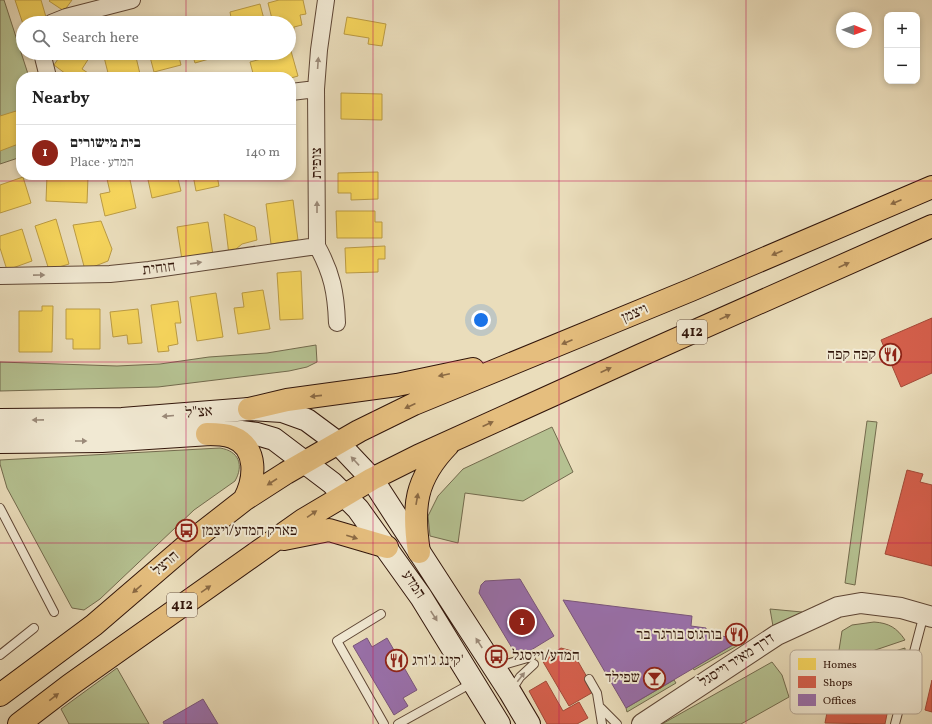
<!DOCTYPE html>
<html lang="en">
<head>
<meta charset="utf-8">
<style>
	body { margin:0; font-family:Vollkorn,"Frank Ruhl Libre",serif; background:#f6f6f6; color:#222 }
	.controls { position:absolute; right:12px; top:12px; display:grid; overflow:hidden; border-radius:8px; box-shadow:0 2px 6px #0003 }
	.controls button { width:36px; height:36px; display:grid; place-items:center; padding:0; border:0; border-bottom:1px solid #e0e0e0; background:#fff; color:#222; font:20px sans-serif }
	.compass { position:absolute; left:836px; top:12px; width:36px; height:36px; border-radius:50%; background:#fff; box-shadow:0 2px 6px #0003; rotate:91deg }
	.you { position:absolute; left:481px; top:320px; width:14px; height:14px; margin:-10px; border:3px solid #fff; border-radius:50%; background:#1a73e8; box-shadow:0 0 0 6px #1a73e833 }
	.badge { display:grid; place-items:center; width:26px; height:26px; border-radius:50%; background:#8f2418; color:#fff; font-size:13px; font-weight:700 }
	.pin { position:absolute; translate:-50% -50%; border:2px solid #fff; box-shadow:0 1px 4px #0006 }
	.list { margin:0; padding:0; list-style:none }
	h2 { display:flex; justify-content:space-between; align-items:center; height:52px; margin:0; padding:0 16px; font-size:17px }
	h2 small { font-size:13px; font-weight:400; color:#767676 }
	.list li { display:grid; grid-template-columns:26px 1fr auto; gap:12px; align-items:center; box-sizing:border-box; height:56px; padding:0 16px; border-top:1px solid #e0e0e0 }
	.list b { display:block; font-size:15px; white-space:nowrap }
	.list p { margin:0; font-size:13px; white-space:nowrap; color:#767676 }
	.list em { font-size:13px; font-style:normal; color:#767676 }
	.icon { flex:none; width:22px; height:22px; fill:none; stroke:currentColor; stroke-width:2; stroke-linecap:round; stroke-linejoin:round }
	.map { position:relative; flex:none; width:932px; height:724px; overflow:hidden }
	.search { position:absolute; background:#fff; box-shadow:0 2px 6px #0003; left:16px; top:16px; width:280px; height:44px; display:flex; align-items:center; gap:10px; box-sizing:border-box; padding:0 14px; border-radius:22px; color:#767676; font-size:15px }
	.panel { position:absolute; background:#fff; box-shadow:0 2px 6px #0003; left:16px; top:72px; width:280px; height:108px; border-radius:16px }
	.map>svg:first-child { display:block }
	.green { fill:#b5c191; stroke:#736b4e }
	.homes { fill:#f6d55c; stroke:#bb9b43 }
	.shops { fill:#d6604d; stroke:#a44a39 }
	.offices { fill:#9970ab; stroke:#7a557b }
	.lines { fill:none; stroke-linecap:round; stroke-linejoin:round }
	.service-casing { stroke:#5f4736; stroke-width:10 }
	.minor-casing { stroke:#5f4736; stroke-width:18 }
	.tertiary-casing { stroke:#5f4736; stroke-width:22 }
	.secondary-casing { stroke:#31150a; stroke-width:24 }
	.primary-casing { stroke:#31150a; stroke-width:24 }
	.service { stroke:#f1e9d3; stroke-width:8 }
	.minor { stroke:#f1e9d3; stroke-width:16 }
	.tertiary { stroke:#f1e9d3; stroke-width:20 }
	.secondary { stroke:#f1e9d3; stroke-width:22 }
	.primary { stroke:#e5be7e; stroke-width:22 }
	.oneway { fill:#9b8a79 }
	.oneway2 { fill:#8b6a44 }
	.grid { fill:none; stroke:#c2185b; stroke-width:1; stroke-opacity:0.55 }
	.labels { text-anchor:middle; dominant-baseline:central; stroke-width:4; stroke-linejoin:round; paint-order:stroke }
	.shield { fill:#f1e9d3; stroke:#6b5546; stroke-width:1 }
	.shield-label { font-size:14px; font-weight:bold; fill:#31150a }
	.street-label { font-size:15px; fill:#31150a; stroke:#f1e9d3 }
	.poi-label { font-size:15px; fill:#31150a; stroke:#f1e9d3; text-anchor:end }
	.key { fill:#f1e9d3; stroke:#b7a997; stroke-width:1 }
	.key-label { font-size:11px; fill:#31150a }
</style>
</head>
<body>
<div class="map">
<svg width="932" height="724" viewBox="0 0 932 724">
	<rect width="100%" height="100%" fill="#eaddbb"/>
	<filter id="stains"><feTurbulence type="fractalNoise" baseFrequency=".005" numOctaves="4"/><feColorMatrix values="0 0 0 0 .2 0 0 0 0 .09 0 0 0 0 .02 0 0 0 .5 -.17"/></filter>
	<radialGradient id="worn" r=".72"><stop offset=".6" stop-color="#630" stop-opacity="0"/><stop offset="1" stop-color="#630" stop-opacity=".3"/></radialGradient>
	<path class="green" d="M0 0H4L29 77H21V157L0 164Z
		M316 345 317 362 307 367 289 371 158 387 0 391V362L117 366 160 364 209 357 267 353Z
		M867 421 877 422 855 585 845 583Z
		M552 427 573 472 523 501 465 493 458 543 430 536 428 516 438 496 463 469Z
		M220 448C239 451 244 465 235 481L194 510 100 599 84 610 72 608 7 488 0 464V460Z
		M770 609 802 612 803 619 774 632Z
		M874 622C889 623 897 628 905 640L837 663 842 631 852 625Z
		M743 639 744 642 694 670 693 668Z
		M905 648V674H885L850 665Z
		M772 662 782 675 789 697 741 724H662Z
		M117 668 149 724H69L61 709Z
		M674 680 676 683 627 712 626 708Z"/>
	<path class="homes" d="M15 0H41L46 17 23 24Z
		M50 0H72L64 11 49 1Z
		M279 0H303L306 14 300 15 302 25 294 27V31L289 32V23H273L268 3Z
		M260 4 265 23H232L230 12Z
		M347 17 386 24 382 46 368 44 369 38 344 34Z
		M216 18 217 23H196Z
		M291 51 298 76 291 78 254 77 250 62Z
		M62 53H81L89 58 82 69 94 77H70L54 65Z
		M103 53H135L140 74 127 77H109Z
		M149 53H178L181 65 154 72Z
		M192 53H208L209 59 195 63Z
		M341 93 382 94V120L341 119Z
		M16 111 21 125V143L0 151V116Z
		M378 172V199L351 200V193H338V173Z
		M47 175 88 177 87 203 46 201Z
		M129 175 136 208 105 216 100 194 110 192 107 179Z
		M147 175H177L181 191 152 198Z
		M193 175H217L219 186 196 191Z
		M229 175H246L230 178Z
		M23 177 31 203 0 213V185Z
		M293 200 298 240 271 244 266 204Z
		M336 211H375V222H382V238H337Z
		M224 214 255 227 257 240 242 244 229 255Z
		M56 219 69 264 49 270 35 226Z
		M101 221 112 249 108 261 85 270 73 225Z
		M208 222 213 255 182 260 177 227Z
		M22 229 32 261 7 270 0 248V236Z
		M385 246V259H378V272L346 273 345 248Z
		M301 271 303 319 280 320 277 273Z
		M263 290 270 329 238 334 234 308 244 307 242 293Z
		M216 293 223 337 197 341 190 297Z
		M178 301 181 323H175L178 344 168 346 169 351 158 352 151 305Z
		M42 306H53L52 352H19V311H42Z
		M66 309H100V349H73V339H66Z
		M138 309 142 343 128 344 127 335 113 337 110 312Z"/>
	<path class="shops" d="M932 318V373L901 387 881 340Z
		M907 470 923 474 920 482 932 485V566L885 554Z
		M561 648 572 651 595 691 569 706 542 660Z
		M932 680V712L925 710Z
		M546 681 563 711 579 702 588 718 577 724H547L529 691Z
		M832 686 890 699 885 724 825 723Z"/>
	<path class="offices" d="M520 579 554 636 518 658 479 593 481 585 485 581Z
		M563 600 692 616 691 626 706 628V634L743 639 626 708Z
		M367 638 372 647 387 638 417 690 403 698 408 706 394 715 353 646Z
		M203 699 218 724H164L163 722Z"/>
	<g class="lines">
		<defs>
			<path id="service" d="M0 508 54 612
				M381 614 337 641 384 724
				M0 655 34 628
				M496 667 531 657
				M839 668 906 683
				M589 679 597 693 602 724
				M511 691 520 677 534 664
				M601 708 617 724
				M398 724 472 683
				M895 724 924 614"/>
			<path id="minor" d="M326 0 319 50 316 89 317 246C332 273 336 293 337 323
				M51 23 66 17 132 0
				M42 53 48 77
				M291 92 316 89
				M0 276 110 274 149 270 317 246"/>
			<path id="tertiary" d="M642 724 777 635 838 607 861 603 901 608 932 617"/>
			<path id="secondary" d="M0 420 122 419 249 409 282 411 307 420 338 443 372 479 510 692 529 724
				M0 442 102 441 241 432 257 434 274 439 332 483 358 509 421 597 499 724"/>
			<path id="primary" d="M249 409 287 400 397 385 473 369
				M207 434C216 434 224 434 232 437 259 447 255 480 244 500
				M284 539 329 530 387 547
				M419 552C412 507 415 479 448 445
				M0 695 94 625 194 539 244 500 286 473 359 431 414 404 691 290 932 187
				M19 724 70 685 303 520 372 479 418 456 641 355 932 226"/>
		</defs>
		<use href="#service" class="service-casing"/>
		<use href="#minor" class="minor-casing"/>
		<use href="#tertiary" class="tertiary-casing"/>
		<use href="#secondary" class="secondary-casing"/>
		<use href="#primary" class="primary-casing"/>
		<use href="#service" class="service"/>
		<use href="#minor" class="minor"/>
		<use href="#tertiary" class="tertiary"/>
		<use href="#secondary" class="secondary"/>
		<use href="#primary" class="primary"/>
	</g>
	<defs><path id="oneway-solid" d="M-6-.8H1V-3.2L6.5 0L1 3.2V.8H-6Z"/></defs>
	<g class="oneway">
		<use href="#oneway-solid" transform="translate(318 63) rotate(-86)"/>
		<use href="#oneway-solid" transform="translate(317 207) rotate(-90)"/>
		<use href="#oneway-solid" transform="translate(196 263) rotate(-8)"/>
		<use href="#oneway-solid" transform="translate(39 275) rotate(-1)"/>
		<use href="#oneway-solid" transform="translate(168 416) rotate(175)"/>
		<use href="#oneway-solid" transform="translate(38 420) rotate(179)"/>
		<use href="#oneway-solid" transform="translate(81 441)"/>
		<use href="#oneway-solid" transform="translate(355 461) rotate(-133)"/>
		<use href="#oneway-solid" transform="translate(434 616) rotate(57)"/>
		<use href="#oneway-solid" transform="translate(479 643) rotate(-123)"/>
		<use href="#oneway-solid" transform="translate(521 677) rotate(-52)"/>
	</g>
	<g class="oneway2">
		<use href="#oneway-solid" transform="translate(896 202) rotate(157)"/>
		<use href="#oneway-solid" transform="translate(777 253) rotate(157)"/>
		<use href="#oneway-solid" transform="translate(844 265) rotate(-24)"/>
		<use href="#oneway-solid" transform="translate(725 317) rotate(-24)"/>
		<use href="#oneway-solid" transform="translate(567 342) rotate(157)"/>
		<use href="#oneway-solid" transform="translate(606 370) rotate(-25)"/>
		<use href="#oneway-solid" transform="translate(444 375) rotate(168)"/>
		<use href="#oneway-solid" transform="translate(316 396) rotate(174)"/>
		<use href="#oneway-solid" transform="translate(410 406) rotate(155)"/>
		<use href="#oneway-solid" transform="translate(488 424) rotate(-25)"/>
		<use href="#oneway-solid" transform="translate(272 482) rotate(147)"/>
		<use href="#oneway-solid" transform="translate(417 499) rotate(-80)"/>
		<use href="#oneway-solid" transform="translate(312 514) rotate(-34)"/>
		<use href="#oneway-solid" transform="translate(352 537) rotate(17)"/>
		<use href="#oneway-solid" transform="translate(137 589) rotate(139)"/>
		<use href="#oneway-solid" transform="translate(206 589) rotate(-35)"/>
		<use href="#oneway-solid" transform="translate(54 697) rotate(-38)"/>
	</g>
	<path class="grid" d="M186 0V23M373 0V724M559 0V724M746 0V724M186 53V77M186 175V724M0 181H932M0 362H932M0 543H932"/>
	<defs>
		<symbol id="restaurant-ring" viewBox="-11 -11 22 22"><circle r="9.5" fill="#f1e9d3" stroke="#8f2418" stroke-width="1.5"/><path d="M-5-6h1v4h1v-4h1v4h1v-4h1v5L-1.5 .5V6h-2V.5L-5-1ZM5-6V6H3V1.5H1.5Q1.5-4 5-6Z" fill="#8f2418"/></symbol>
		<symbol id="bus-ring" viewBox="-11 -11 22 22"><circle r="9.5" fill="#f1e9d3" stroke="#8f2418" stroke-width="1.5"/><path d="M-5-6H5V4H4V6H2V4H-2V6H-4V4H-5ZM-3.5-4V0h7V-4ZM-3.5 1.2v1.5H-2V1.2ZM2 1.2v1.5H3.5V1.2Z" fill="#8f2418"/></symbol>
		<symbol id="bar-ring" viewBox="-11 -11 22 22"><circle r="9.5" fill="#f1e9d3" stroke="#8f2418" stroke-width="1.5"/><path d="M-6-5H6L.8 .8V4.5H3.5V6h-7V4.5H-.8V.8Z" fill="#8f2418"/></symbol>
	</defs>
	<g fill-rule="evenodd">
		<use href="#restaurant-ring" x="878" y="342" width="25" height="25"/>
		<use href="#bus-ring" x="174" y="518" width="25" height="25"/>
		<use href="#restaurant-ring" x="724" y="622" width="25" height="25"/>
		<use href="#bus-ring" x="484" y="644" width="25" height="25"/>
		<use href="#restaurant-ring" x="384" y="648" width="25" height="25"/>
		<use href="#bar-ring" x="642" y="666" width="25" height="25"/>
	</g>
	<g class="labels">
		<g class="shield">
			<rect x="677" y="320" width="30" height="24" rx="3"/>
			<rect x="167" y="593" width="30" height="24" rx="3"/>
		</g>
		<g class="shield-label">
			<text x="692" y="332">412</text>
			<text x="182" y="605">412</text>
		</g>
		<g class="street-label">
			<text transform="translate(317 163) rotate(-90)">צופית</text>
			<text transform="translate(159 269) rotate(-7)">חוחית</text>
			<text transform="translate(635 314) rotate(-23)">ויצמן</text>
			<text transform="translate(199 413) rotate(-5)">אצ"ל</text>
			<text transform="translate(166 564) rotate(-41)">הרצל</text>
			<text transform="translate(413 585) rotate(56)">המדע</text>
			<text transform="translate(737 661) rotate(-33)">דרך מאיר וייסגל</text>
		</g>
		<g class="poi-label">
			<text x="876" y="355">קפה קפה</text>
			<text x="202" y="531" text-anchor="start">פארק המדע/ויצמן</text>
			<text x="722" y="635">בורגוס בורגר בר</text>
			<text x="512" y="656" text-anchor="start">המדע/וייסגל</text>
			<text x="412" y="661" text-anchor="start">קינג ג'ורג'</text>
			<text x="640" y="678">שפילד</text>
		</g>
	</g>
	<rect x="790" y="650" width="132" height="64" rx="6" class="key"/>
	<rect x="798" y="658" width="18" height="12" fill="#f6d55c"/>
	<rect x="798" y="676" width="18" height="12" fill="#d6604d"/>
	<rect x="798" y="694" width="18" height="12" fill="#9970ab"/>
	<g class="key-label">
		<text x="823" y="668">Homes</text>
		<text x="823" y="686">Shops</text>
		<text x="823" y="704">Offices</text>
	</g>
	<rect width="100%" height="100%" filter="url(#stains)"/>
	<rect width="100%" height="100%" fill="url(#worn)"/>
</svg>
<div class="controls">
<button>+</button>
<button>−</button>
</div>
<svg class="compass" viewBox="-18 -18 36 36"><path d="M0-13l5 13h-10z" fill="#e53935"/><path d="M0 13l5-13h-10z" fill="#767676"/></svg>
<div class="you"></div>
<div class="pin badge" style="left:522px;top:622px">1</div>
<div class="search"><svg class="icon" aria-label="search" viewBox="0 0 24 24"><circle cx="10" cy="10" r="6"/><path d="M15 15l6 6"/></svg>Search here</div>
<section class="panel">
<h2>Nearby<small></small></h2>
<ul class="list">
<li><span class="badge">1</span><div><b>בית מישורים</b><p>Place · המדע</p></div><em>140 m</em></li>
</ul>
</section>
</div>
</body>
</html>
